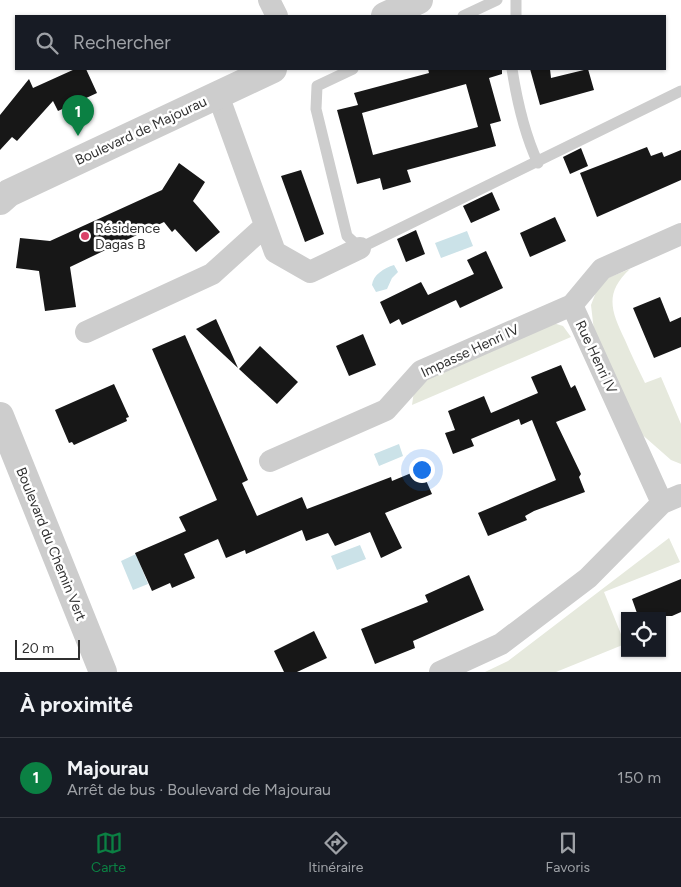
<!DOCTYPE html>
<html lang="fr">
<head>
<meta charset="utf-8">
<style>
	body { margin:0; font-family:Figtree,sans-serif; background:#20242c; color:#f1f3f6 }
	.controls { position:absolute; right:15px; bottom:15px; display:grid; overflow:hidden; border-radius:0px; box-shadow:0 1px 4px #0004 }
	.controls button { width:45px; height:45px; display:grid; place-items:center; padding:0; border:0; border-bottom:1px solid #363941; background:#171b24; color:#f1f3f6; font:25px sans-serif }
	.scale { position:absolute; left:15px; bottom:12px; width:65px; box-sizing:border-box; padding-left:5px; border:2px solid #303030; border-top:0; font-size:14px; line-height:18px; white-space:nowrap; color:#303030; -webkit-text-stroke:4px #fff; paint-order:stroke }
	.you { position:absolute; left:421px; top:469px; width:18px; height:18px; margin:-12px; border:4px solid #fff; border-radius:50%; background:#1a73e8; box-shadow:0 0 0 8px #1a73e833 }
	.badge { display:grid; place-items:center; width:32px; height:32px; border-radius:50%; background:#0b8043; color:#fff; font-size:16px; font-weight:700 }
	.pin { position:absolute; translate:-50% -41px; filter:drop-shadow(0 1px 2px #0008) }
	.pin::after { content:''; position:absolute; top:26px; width:18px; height:15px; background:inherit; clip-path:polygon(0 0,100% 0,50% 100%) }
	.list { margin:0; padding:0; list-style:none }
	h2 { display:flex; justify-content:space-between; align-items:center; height:65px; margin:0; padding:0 20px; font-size:21px }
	h2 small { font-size:16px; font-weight:400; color:#9ea1a6 }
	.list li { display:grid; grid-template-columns:32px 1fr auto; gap:15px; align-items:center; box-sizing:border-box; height:80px; padding:0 20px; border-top:1px solid #363941 }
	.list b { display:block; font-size:19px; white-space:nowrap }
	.list p { margin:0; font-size:16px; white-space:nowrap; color:#9ea1a6 }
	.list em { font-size:16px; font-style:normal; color:#9ea1a6 }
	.icon { flex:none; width:28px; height:28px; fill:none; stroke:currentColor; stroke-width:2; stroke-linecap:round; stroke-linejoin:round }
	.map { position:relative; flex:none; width:681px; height:672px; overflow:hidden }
	.search { position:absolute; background:#171b24; box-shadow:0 1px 4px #0004; left:15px; right:15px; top:15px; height:55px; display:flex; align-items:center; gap:12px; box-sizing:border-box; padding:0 18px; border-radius:0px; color:#9ea1a6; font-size:19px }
	.sheet { height:145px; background:#171b24 }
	nav { display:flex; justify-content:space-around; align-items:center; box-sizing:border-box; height:70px; border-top:1px solid #363941; background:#171b24; font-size:14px; color:#9ea1a6 }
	nav a { display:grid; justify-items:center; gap:2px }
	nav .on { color:#0b8043 }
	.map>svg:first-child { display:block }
	.green { fill:#e6e9dd }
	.water { fill:#cbe2e8 }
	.building { fill:#171717; fill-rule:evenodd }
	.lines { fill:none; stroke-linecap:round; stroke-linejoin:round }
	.service { stroke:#cdcdcd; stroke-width:11 }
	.minor { stroke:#cdcdcd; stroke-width:22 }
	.tertiary { stroke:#cdcdcd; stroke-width:28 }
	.poi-dot { fill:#d94167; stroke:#fff; stroke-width:2 }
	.labels { text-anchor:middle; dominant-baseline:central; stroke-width:5; stroke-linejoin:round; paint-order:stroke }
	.street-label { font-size:14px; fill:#303030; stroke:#fff }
	.poi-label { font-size:14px; fill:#303030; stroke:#fff; text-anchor:start }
</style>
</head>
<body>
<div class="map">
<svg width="681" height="672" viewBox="0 0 681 672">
	<rect width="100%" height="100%" fill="#fff"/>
	<path class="green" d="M630 269C604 293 611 311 625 340 631 354 638 369 645 383L661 377 681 424V464L671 460 638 431 594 331 591 305 596 292 605 279Z
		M550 322 563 326 571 337 412 405 414 391 437 372Z
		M669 538 680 562 604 592 625 644 556 672H485L508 661Z"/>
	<path class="water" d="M467 231 473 246 441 258 435 243Z
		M394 265 398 272 392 278 387 289 376 292 372 285C373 275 384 268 394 265Z
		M399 444 403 456 379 466 374 454Z
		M360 545 366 559 337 570 331 556Z
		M136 554 148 584 133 590 121 561Z"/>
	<path class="building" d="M75 69H86L97 93 58 111 53 101 17 141 12 137 0 150V115L29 79 33 88Z
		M428 69H502V74L489 78 501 121 490 124 496 146 407 170 411 182 383 190 380 178 357 184 337 110 358 105 354 93 429 73ZM466 84 478 127 373 155 362 113Z
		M530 69H550L551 78 588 69 594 90 540 105Z
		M647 147 651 156 662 152 664 157 681 150V180L597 217 580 173Z
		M581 148 588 166 570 174 563 157Z
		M179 163 205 182 193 201 220 232 196 252 175 229 172 232 164 222 70 267 76 307 45 311 39 271 16 268 20 238 50 241 162 190Z
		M301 170 324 234 305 242 281 176Z
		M492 192 500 210 471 223 463 206Z
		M555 217 566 241 530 257 520 233Z
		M416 230 425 254 406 262 397 239Z
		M486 251 503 288 460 308 456 300 402 325 399 319 390 324 380 302 421 282 428 295 474 274 467 260Z
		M660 297 670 322 681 317V347L654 358 633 308Z
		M216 319 238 368 196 329Z
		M363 334 376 365 349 376 336 346Z
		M185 335 248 480 242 483 257 516 302 497 307 509 391 477 392 481 421 469 432 494 385 513 402 548 381 558 370 532 335 546 328 533 306 541 302 530 246 554 245 550 226 558 218 539 184 554 195 578 172 588 170 583 152 591 135 553 186 531 179 517 217 500 152 349Z
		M260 346 298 382 277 404 239 369Z
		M561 365 571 388 575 385 586 410 556 422 581 474 579 477 585 492 534 511 525 516 527 520 488 536 478 513 556 480 532 420 521 425 519 419 471 439 474 446 453 454 445 433 455 430 448 411 484 396 491 413 538 393 531 377Z
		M114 384 129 417 126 418 127 421 74 445 72 442 69 443 55 410Z
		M469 575 484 610 413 641 415 648 375 664 361 629 428 602 425 595Z
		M681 579V612L672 616H638L632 599Z
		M314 631 327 658 297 672H284L274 651Z"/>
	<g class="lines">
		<path class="service" d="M516 0V16
			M463 16 497 0
			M353 69 317 86 316 109 347 236 360 248 681 91
			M512 69C517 101 524 133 538 163"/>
		<path class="minor" d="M269 0 277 16
			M218 95 275 252 310 272 360 248
			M86 332 212 274 265 226
			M270 461 386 410 421 371 572 305
			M662 503 572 305 602 269 681 234
			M440 672 501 644 588 578 662 503 681 495"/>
		<path class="tertiary" d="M385 16 419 0
			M0 201 9 193 273 69
			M0 416 103 672"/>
	</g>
	<circle class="poi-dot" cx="85" cy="236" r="5"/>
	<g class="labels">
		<g class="street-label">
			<text transform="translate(141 131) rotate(-25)">Boulevard de Majourau</text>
			<text transform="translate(470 351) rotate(-25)">Impasse Henri IV</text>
			<text transform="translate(596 357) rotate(65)">Rue Henri IV</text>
			<text transform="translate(51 544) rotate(68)">Boulevard du Chemin Vert</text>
		</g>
		<g class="poi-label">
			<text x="95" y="228">Résidence<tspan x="95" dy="16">Dagas B</tspan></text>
		</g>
	</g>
</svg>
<div class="controls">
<button><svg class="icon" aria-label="locate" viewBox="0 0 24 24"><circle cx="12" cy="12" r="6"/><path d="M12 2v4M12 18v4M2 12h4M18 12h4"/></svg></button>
</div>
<div class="scale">20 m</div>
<div class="you"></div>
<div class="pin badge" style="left:78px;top:136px">1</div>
<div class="search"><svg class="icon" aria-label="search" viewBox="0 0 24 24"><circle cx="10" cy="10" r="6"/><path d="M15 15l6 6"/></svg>Rechercher</div>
</div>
<section class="sheet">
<h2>À proximité<small></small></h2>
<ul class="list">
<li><span class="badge">1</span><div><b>Majourau</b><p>Arrêt de bus · Boulevard de Majourau</p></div><em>150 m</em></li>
</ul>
</section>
<nav>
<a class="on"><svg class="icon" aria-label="map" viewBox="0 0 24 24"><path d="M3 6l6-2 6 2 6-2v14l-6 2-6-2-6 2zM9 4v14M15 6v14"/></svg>Carte</a>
<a><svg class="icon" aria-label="directions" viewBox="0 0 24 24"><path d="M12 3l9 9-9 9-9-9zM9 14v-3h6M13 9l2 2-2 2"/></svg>Itinéraire</a>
<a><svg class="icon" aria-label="saved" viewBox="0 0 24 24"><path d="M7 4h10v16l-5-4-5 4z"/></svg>Favoris</a>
</nav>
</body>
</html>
